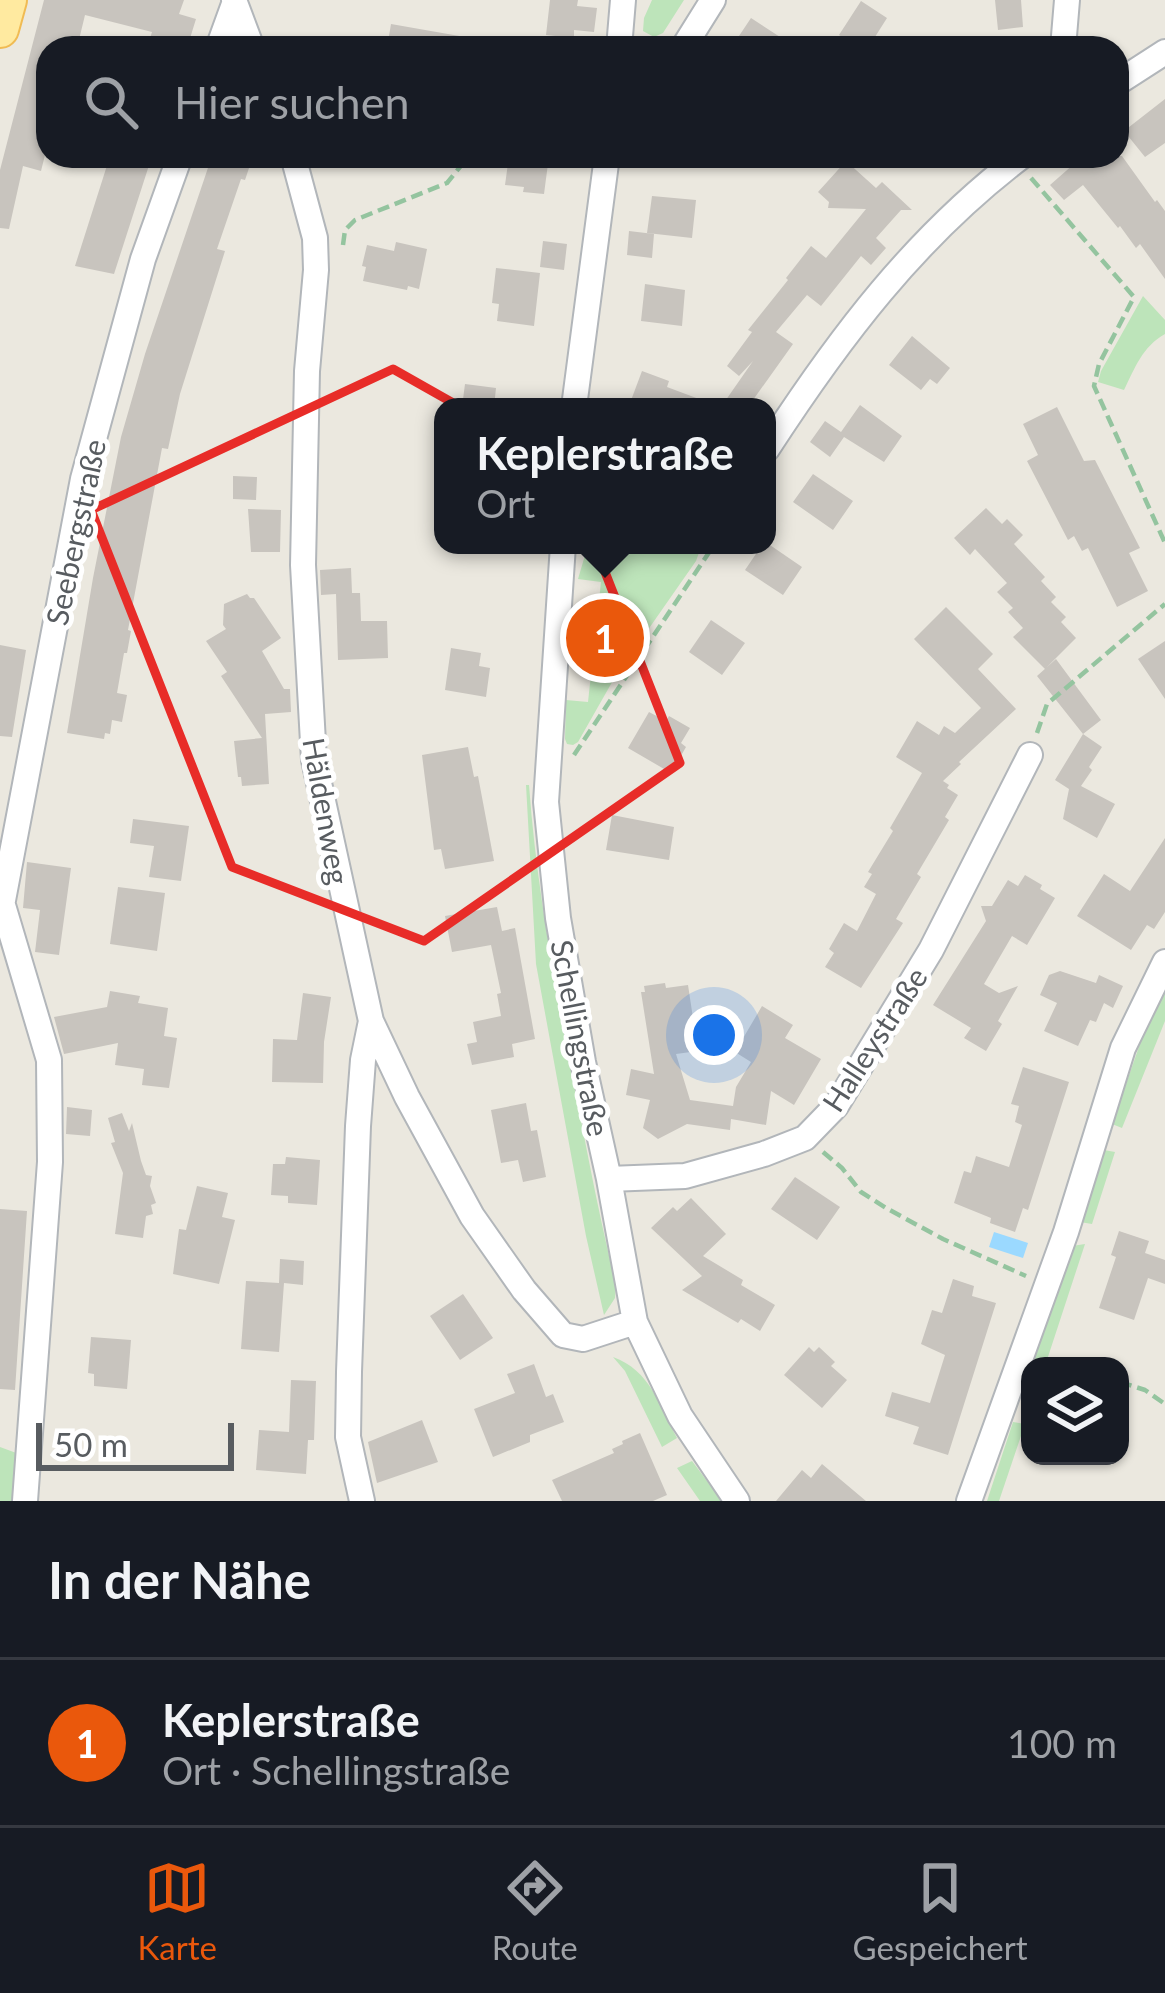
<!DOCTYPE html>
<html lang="de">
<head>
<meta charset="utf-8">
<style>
	body { margin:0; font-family:Lato,sans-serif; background:#20242c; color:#f1f3f6 }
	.controls { position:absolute; right:36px; bottom:36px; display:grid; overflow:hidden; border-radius:24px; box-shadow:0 3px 9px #0004 }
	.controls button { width:108px; height:108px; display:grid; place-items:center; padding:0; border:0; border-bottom:3px solid #363941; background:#171b24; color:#f1f3f6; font:60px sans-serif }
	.scale { position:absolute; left:36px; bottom:30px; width:198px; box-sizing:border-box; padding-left:12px; border:6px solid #585c60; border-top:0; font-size:33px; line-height:42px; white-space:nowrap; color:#585c60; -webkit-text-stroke:9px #fff; paint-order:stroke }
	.you { position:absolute; left:714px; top:1035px; width:42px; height:42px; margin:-30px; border:9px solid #fff; border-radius:50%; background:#1a73e8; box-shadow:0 0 0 18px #1a73e833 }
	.badge { display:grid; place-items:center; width:78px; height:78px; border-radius:50%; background:#ea580c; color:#fff; font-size:39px; font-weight:700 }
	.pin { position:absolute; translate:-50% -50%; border:6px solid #fff; box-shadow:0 3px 12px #0006 }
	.popup { position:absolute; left:434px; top:398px; width:342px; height:156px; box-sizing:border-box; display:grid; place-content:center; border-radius:24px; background:#171b24; filter:drop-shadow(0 3px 9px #0005); font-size:39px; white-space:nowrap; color:#9ea1a6 }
	.popup b { font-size:45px; color:#f1f3f6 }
	.popup::after { content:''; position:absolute; left:50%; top:100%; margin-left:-24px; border:24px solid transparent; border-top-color:#171b24 }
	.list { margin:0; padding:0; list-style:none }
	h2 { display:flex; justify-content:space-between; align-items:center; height:156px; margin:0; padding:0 48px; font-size:51px }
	h2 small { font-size:39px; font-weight:400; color:#9ea1a6 }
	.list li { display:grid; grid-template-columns:78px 1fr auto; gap:36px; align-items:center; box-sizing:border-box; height:168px; padding:0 48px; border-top:3px solid #363941 }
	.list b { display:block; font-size:45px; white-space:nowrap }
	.list p { margin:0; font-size:39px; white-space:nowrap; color:#9ea1a6 }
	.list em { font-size:39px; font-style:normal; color:#9ea1a6 }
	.icon { flex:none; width:66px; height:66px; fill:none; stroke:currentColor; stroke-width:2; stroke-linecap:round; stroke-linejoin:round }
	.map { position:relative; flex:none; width:1165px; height:1501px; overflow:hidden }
	.search { position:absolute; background:#171b24; box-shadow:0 3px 9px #0004; left:36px; right:36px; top:36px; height:132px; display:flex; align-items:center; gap:30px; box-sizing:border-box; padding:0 42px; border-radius:36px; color:#9ea1a6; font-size:45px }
	.sheet { height:324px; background:#171b24 }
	nav { display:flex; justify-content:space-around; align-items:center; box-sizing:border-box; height:168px; border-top:3px solid #363941; background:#171b24; font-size:33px; color:#9ea1a6 }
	nav a { display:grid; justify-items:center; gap:6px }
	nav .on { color:#ea580c }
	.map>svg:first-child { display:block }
	.green { fill:#bde4ba }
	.water { fill:#9bd9ff }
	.building { fill:#c8c4be }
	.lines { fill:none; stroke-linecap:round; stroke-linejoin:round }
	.minor-casing { stroke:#b2b6ba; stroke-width:28 }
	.primary-casing { stroke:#f0bb53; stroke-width:40 }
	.path { stroke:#94c49f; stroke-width:4.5; stroke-dasharray:12 6; stroke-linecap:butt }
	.minor { stroke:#fff; stroke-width:24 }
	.primary { stroke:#ffeaa0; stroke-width:36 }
	.marked { fill:none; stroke:#e82c28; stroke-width:9; stroke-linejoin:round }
	.labels { text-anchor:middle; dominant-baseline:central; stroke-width:10; stroke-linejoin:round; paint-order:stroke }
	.street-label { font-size:30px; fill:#585c60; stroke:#fff }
</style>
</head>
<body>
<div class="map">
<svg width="1165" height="1501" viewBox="0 0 1165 1501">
	<rect width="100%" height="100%" fill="#ebe8df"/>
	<path class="green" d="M652 0H684L663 33 654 37 643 31 644 18Z
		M1143 296 1165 320V334C1142 347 1135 368 1124 390L1098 382 1101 371Z
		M588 545 701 547 696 561 615 677 578 742 573 745 567 744 565 739 566 700 588 702 601 582 578 579Z
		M526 785H529C536 882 553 972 571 1068 585 1140 598 1213 616 1284L615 1298 604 1315 586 1236 536 964Z
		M1165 990V1021L1122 1128 1112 1124 1141 1041Z
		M1104 1150 1115 1152 1092 1224 1080 1222Z
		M1085 1244 1045 1366H1032L1072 1246Z
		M613 1357C650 1370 660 1406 677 1438L662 1447 625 1371Z
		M1013 1422 1025 1424 999 1501H987Z
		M0 1447 19 1454 15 1501H0Z
		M692 1461 722 1501H700L677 1468Z"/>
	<path class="water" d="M994 1232 1028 1243 1023 1258 989 1247Z"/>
	<path class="building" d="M44 0H184L179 14 196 19 187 48H147L152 32 85 15 77 48H48V143L41 171 23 166 9 229 0 228V170Z
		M550 0H578L577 6 597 8 594 32 574 30V38L546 35Z
		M995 0H1021L1023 27 998 30Z
		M861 1 887 18 868 48H860L839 35Z
		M751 18 797 48H731Z
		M391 24 465 37 464 48H387Z
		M1165 99V143L1145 157 1124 131Z
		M110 156H152L114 274 75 266Z
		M212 156H253L245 180 241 179 217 249 225 251 180 394 168 449 162 448 128 630 131 631 127 653H124L117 693 127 695 122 722 112 720 110 734 105 733 104 739 67 733 93 578 121 437 145 354Z
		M509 156H549L544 194 523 192 524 187 505 185Z
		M1083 156H1122L1155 202 1157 200 1165 211V279L1140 244 1136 248 1120 226 1118 228 1083 185 1064 200 1050 185Z
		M846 161 876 188 882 182 912 210H901L876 238 886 248 871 265 861 256 821 306 807 295 776 332 793 344 748 407H721L753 361 739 376 727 366 752 332 748 330 788 280 786 278 811 246 826 258 866 209 828 208 829 202 818 192Z
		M652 196 696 200 692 238 647 233Z
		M629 231 654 234 652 258 627 255Z
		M543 241 567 244 564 270 540 267Z
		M396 242 427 249 419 289 408 286 407 290 363 281 366 267 362 266 367 245 394 251Z
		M496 268 540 273 534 326 497 321 499 304 492 303Z
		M645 284 685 290 682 326 641 321Z
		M912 336 950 368 937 384 930 379 921 390 889 365Z
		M642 371 669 381 667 387 715 405V407H642L630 403Z
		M465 384 496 388 494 407H462Z
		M860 405 902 436 884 462 844 437 830 457 810 442 825 421 841 432Z
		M1057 407 1084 461 1095 460 1140 548 1129 553 1148 591 1117 607 1088 548 1082 551 1074 536 1068 540 1027 461 1038 455 1023 424Z
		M813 474 853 501 833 530 793 502Z
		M233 476 257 477 256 500 233 499Z
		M986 508 1002 524 1007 519 1023 535 1014 544 1045 577 1041 581 1056 597 1051 602 1066 617 1061 622 1076 638 1045 669 1013 637 1023 628 1008 612 1013 608 997 592 1007 583 975 549 970 555 954 538Z
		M248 509 281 510 280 552H251Z
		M767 543 802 567 783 595 745 570 762 545Z
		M351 568 352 593H350H360L361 621H387L388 658 338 660 336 594 321 595 320 570Z
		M247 594 250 598H254L281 638 262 651 284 689H290L291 712 265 714 269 784 242 786 241 777H238L234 741 262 738 221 676 227 672 206 641 226 629 223 625 224 604Z
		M946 607 993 654 978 669 1016 709 959 762 961 764 943 781 949 785 947 788 958 795 945 817 949 820 917 874 921 877 896 919 903 923 861 988 825 967 834 953 829 949 844 923 857 931 876 894 864 887 872 874 868 872 893 831 890 828 922 773 896 757 917 721 939 735 944 726 955 733 981 708 914 639Z
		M711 620 745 643 722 675 689 652Z
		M1165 641V699L1138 659Z
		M0 645 26 650 12 737 0 736Z
		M451 648 481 653 479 666 490 668 486 697 445 690Z
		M1056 659 1101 720 1083 734 1037 676Z
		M649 712 666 721 669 716 690 728 681 743 686 747 671 773 628 748Z
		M1083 734 1102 747 1089 767 1092 770 1081 786 1115 804 1097 838 1063 819 1069 789 1055 780Z
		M468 747 474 777 478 776 494 861 445 869 441 849 434 850 422 755Z
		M612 815 674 827 669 860 606 850Z
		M133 819 189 826 181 881 149 877 154 846 130 843Z
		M1165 838V912L1154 929 1147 925 1131 950 1077 916 1104 874 1130 891Z
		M27 862 71 868 59 955 35 952 40 910 23 908Z
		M1025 875 1042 885 1040 889 1055 898 1027 945 1012 936 984 984 999 993 1018 986 998 1021 1002 1024 986 1051 964 1038 971 1028 933 1005 986 921 981 906H992L1008 880 1018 886Z
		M118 887 165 893 157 951 110 944Z
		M497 907 502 931 515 928 535 1039 512 1044 514 1057 472 1065 467 1044 477 1042 473 1022 501 1016 497 994 501 993 491 945 452 952 445 916Z
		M1060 971 1096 983 1099 975 1123 986 1113 1008 1104 1003 1096 1022 1090 1020 1078 1046 1044 1031 1057 1003 1040 995 1049 975Z
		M665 983 666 988 688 985 698 1051 676 1054 690 1100 733 1106 736 1087 751 1062 735 1052 762 1006 793 1025 785 1038 821 1059 794 1105 771 1091 766 1125 731 1119 730 1130 687 1124 658 1139 643 1128 650 1100 626 1095 631 1069 654 1074 641 992H645L644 986Z
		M110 991 140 996 138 1003 168 1008 164 1036 177 1038 169 1088 142 1085 144 1069 115 1065 118 1043 64 1054 54 1017 107 1007Z
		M303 993 331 997 324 1042 323 1083 272 1082 273 1039 297 1040Z
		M1023 1067 1069 1082 1028 1210 1023 1208 1015 1232 990 1223 991 1218 954 1203 964 1171 971 1173 976 1156 1009 1167 1022 1125 1015 1122 1019 1106 1011 1104Z
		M526 1103 531 1131 537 1130 546 1177 523 1182 518 1160 501 1163 491 1110Z
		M67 1107 92 1110 90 1136 66 1134Z
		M122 1113 129 1131 132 1123 141 1161 146 1175 152 1176 150 1186 156 1203 151 1205 153 1214 146 1216 143 1238 115 1234 123 1173 111 1143 115 1142 108 1118Z
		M286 1157 320 1160 317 1205 288 1203V1196L271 1195 273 1164H285Z
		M795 1177 840 1207 817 1240 771 1209Z
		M197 1186 228 1193 222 1217 235 1220 219 1284 173 1274 179 1229 186 1230Z
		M691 1198 726 1234 703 1256 743 1280 741 1285 775 1305 760 1331 741 1319 738 1323 682 1290 702 1276 651 1228 673 1207 677 1211Z
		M0 1209 27 1211 15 1390 0 1389Z
		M1119 1231 1149 1241 1145 1253 1165 1260V1284L1148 1278 1134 1320 1099 1308 1116 1257 1111 1255Z
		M280 1259 304 1261 303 1285 284 1283 279 1352 241 1349 246 1281 279 1283Z
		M953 1279 974 1286 972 1296 996 1303 948 1455 913 1444 919 1427 885 1416 892 1392 930 1403 945 1355 921 1344 932 1310 942 1313Z
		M463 1294 493 1338 460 1360 430 1316Z
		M91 1337 131 1340 127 1389 94 1386V1374L88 1373Z
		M809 1347 814 1352 819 1347 835 1362 831 1366 847 1380 822 1408 784 1375Z
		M534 1364 546 1397 553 1394 564 1422 530 1435V1442L493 1457 474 1409 515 1393 507 1374Z
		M291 1380 316 1381 314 1440H308L306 1474 256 1470 259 1430 289 1432Z
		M422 1420 438 1462 377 1483 368 1442Z
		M640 1433 667 1495 653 1501H562L552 1480 614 1453 612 1449 623 1444 622 1441Z
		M822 1464 866 1501H776L802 1470 811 1478Z"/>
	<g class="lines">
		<defs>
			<path id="minor" d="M234 0 252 48
				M218 48 234 4
				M619 48 623 0
				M683 48 713 0
				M1063 48 1067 0
				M1117 83 1165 52
				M293 156 315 238 316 270 307 371 303 565 314 760 371 1021 407 1097 472 1216 524 1290 563 1335 583 1339 635 1322
				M574 407 607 156
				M767 449C839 338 915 237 1022 156
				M563 545 546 802 558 918 583 1062 609 1179 635 1322 680 1416 737 1501
				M2 902 49 1060 50 1162 25 1501
				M0 916 83 479 143 259 180 156
				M609 1179 685 1176 764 1154 805 1138 836 1106 931 950 1030 755
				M362 1501 348 1437 349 1372 358 1126 363 1060 371 1021
				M969 1501 1066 1232 1123 1048 1165 962"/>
			<path id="primary" d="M0 29 8 0"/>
		</defs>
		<use href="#minor" class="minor-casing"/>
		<use href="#primary" class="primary-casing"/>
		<path class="path" d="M1031 178 1134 297 1099 364 1094 386 1165 543
			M343 245 345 230 355 220 447 183 464 162 465 156
			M1037 733 1047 704 1165 604
			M574 755 714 545
			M823 1152 842 1168 861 1192 886 1208 943 1239 1026 1276
			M1120 1382 1145 1390 1165 1404"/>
		<use href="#minor" class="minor"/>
		<use href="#primary" class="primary"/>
	</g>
	<path class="marked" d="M393 369 563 465 680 763 424 941 232 867 91 510Z"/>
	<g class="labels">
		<g class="street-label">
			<text transform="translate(75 532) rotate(-78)">Seebergstraße</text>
			<text transform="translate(327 811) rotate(80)">Häldenweg</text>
			<text transform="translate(581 1038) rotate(79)">Schellingstraße</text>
			<text transform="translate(874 1039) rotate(-57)">Halleystraße</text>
		</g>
	</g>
</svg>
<div class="controls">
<button><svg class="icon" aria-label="layers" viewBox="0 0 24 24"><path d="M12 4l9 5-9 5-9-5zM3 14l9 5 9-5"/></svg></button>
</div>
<div class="scale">50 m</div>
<div class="you"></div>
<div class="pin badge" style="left:605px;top:638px">1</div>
<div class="popup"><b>Keplerstraße</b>Ort</div>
<div class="search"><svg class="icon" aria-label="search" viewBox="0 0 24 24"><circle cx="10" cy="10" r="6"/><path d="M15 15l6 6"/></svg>Hier suchen</div>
</div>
<section class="sheet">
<h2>In der Nähe<small></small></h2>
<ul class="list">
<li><span class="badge">1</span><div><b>Keplerstraße</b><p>Ort · Schellingstraße</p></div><em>100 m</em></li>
</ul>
</section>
<nav>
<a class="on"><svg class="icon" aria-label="map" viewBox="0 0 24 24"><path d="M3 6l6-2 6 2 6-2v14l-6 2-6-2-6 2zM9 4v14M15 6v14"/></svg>Karte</a>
<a><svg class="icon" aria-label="directions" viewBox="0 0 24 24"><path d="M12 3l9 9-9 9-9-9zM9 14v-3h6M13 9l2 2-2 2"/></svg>Route</a>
<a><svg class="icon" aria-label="saved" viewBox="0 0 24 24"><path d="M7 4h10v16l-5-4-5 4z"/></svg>Gespeichert</a>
</nav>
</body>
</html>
